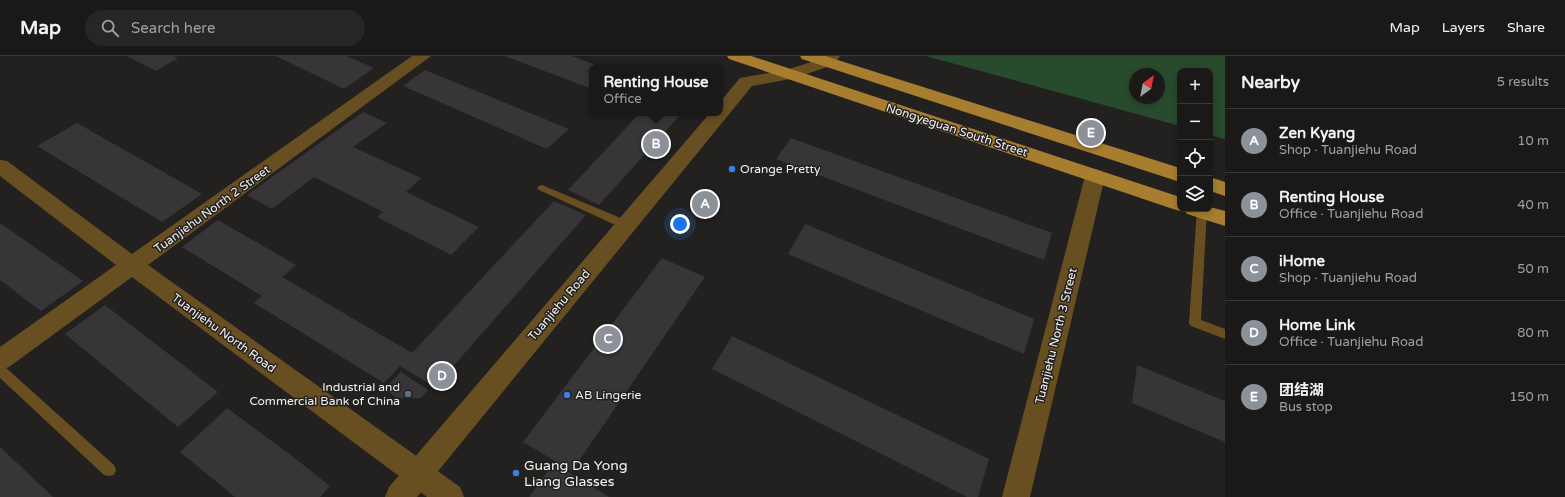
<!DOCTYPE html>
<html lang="en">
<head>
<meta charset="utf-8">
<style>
	body { margin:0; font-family:"Varela Round","Noto Sans SC",sans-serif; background:#272624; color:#f1f3f6 }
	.controls { position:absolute; right:12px; top:12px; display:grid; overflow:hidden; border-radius:8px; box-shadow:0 2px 6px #0003 }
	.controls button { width:36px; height:36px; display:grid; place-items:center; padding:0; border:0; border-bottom:1px solid #383836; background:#1a1917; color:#f1f3f6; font:20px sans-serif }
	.compass { position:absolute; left:1129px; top:12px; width:36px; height:36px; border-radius:50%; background:#1a1917; box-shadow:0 2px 6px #0003; rotate:32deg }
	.you { position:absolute; left:680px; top:168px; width:14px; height:14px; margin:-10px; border:3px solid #fff; border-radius:50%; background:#1a73e8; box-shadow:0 0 0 6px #1a73e833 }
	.badge { display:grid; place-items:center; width:26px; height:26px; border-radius:50%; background:#8c9099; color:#fff; font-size:13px; font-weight:700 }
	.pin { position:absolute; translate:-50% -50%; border:2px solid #fff; box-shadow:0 1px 4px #0006 }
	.popup { position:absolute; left:589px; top:8px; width:134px; height:52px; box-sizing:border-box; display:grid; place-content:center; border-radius:8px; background:#1a1917; filter:drop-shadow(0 1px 3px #0005); font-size:13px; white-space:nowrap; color:#9fa0a1 }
	.popup b { font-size:15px; color:#f1f3f6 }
	.popup::after { content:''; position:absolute; left:50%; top:100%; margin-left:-8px; border:8px solid transparent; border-top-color:#1a1917 }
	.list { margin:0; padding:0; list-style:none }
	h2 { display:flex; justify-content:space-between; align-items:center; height:52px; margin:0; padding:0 16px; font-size:17px }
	h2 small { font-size:13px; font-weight:400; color:#9fa0a1 }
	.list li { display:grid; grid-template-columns:26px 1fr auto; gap:12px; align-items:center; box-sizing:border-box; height:64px; padding:0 16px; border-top:1px solid #383836 }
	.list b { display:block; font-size:15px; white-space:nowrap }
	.list p { margin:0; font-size:13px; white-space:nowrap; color:#9fa0a1 }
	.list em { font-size:13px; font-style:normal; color:#9fa0a1 }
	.icon { flex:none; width:22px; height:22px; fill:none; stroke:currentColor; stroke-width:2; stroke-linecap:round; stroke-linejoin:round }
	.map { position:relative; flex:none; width:1225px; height:441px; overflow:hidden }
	header { display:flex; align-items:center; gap:24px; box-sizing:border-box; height:56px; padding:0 20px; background:#1a1917; border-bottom:1px solid #383836 }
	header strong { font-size:19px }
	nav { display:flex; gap:22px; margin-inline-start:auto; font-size:14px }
	.search { width:280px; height:36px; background:#272624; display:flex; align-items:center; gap:10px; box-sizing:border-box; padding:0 14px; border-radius:22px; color:#9fa0a1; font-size:15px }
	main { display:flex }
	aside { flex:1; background:#1a1917 }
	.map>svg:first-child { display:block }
	.green { fill:#284a2d; fill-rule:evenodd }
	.building { fill:#373538 }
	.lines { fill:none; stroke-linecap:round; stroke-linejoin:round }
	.service { fill:#684f21; fill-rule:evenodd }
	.minor { fill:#684f21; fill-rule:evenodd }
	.tertiary { fill:#684f21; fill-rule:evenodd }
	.primary { fill:#a77e2f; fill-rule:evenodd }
	.shop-dot { fill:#3f7fe0; stroke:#23211f; stroke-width:1.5 }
	.service-dot { fill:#5c6f8a; stroke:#23211f; stroke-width:1.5 }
	.labels { text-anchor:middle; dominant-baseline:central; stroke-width:3; stroke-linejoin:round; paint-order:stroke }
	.street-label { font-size:12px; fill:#f3f2f0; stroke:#23211f }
	.poi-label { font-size:12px; fill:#f3f2f0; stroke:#23211f; text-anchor:start }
	.near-poi-label { font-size:14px; fill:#f3f2f0; stroke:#23211f; text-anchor:start }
</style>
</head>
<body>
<header>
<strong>Map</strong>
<div class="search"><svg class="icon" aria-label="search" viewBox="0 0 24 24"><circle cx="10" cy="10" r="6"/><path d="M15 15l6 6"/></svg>Search here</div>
<nav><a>Map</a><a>Layers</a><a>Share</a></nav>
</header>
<main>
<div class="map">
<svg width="1225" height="441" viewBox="0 0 1225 441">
	<rect width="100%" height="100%" fill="#23211f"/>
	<path class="green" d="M926 0H1225V83L1210 79V15H1180V70ZM1135 18H1159V42H1135Z"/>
	<path class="building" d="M127 0H173L178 2 156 15Z
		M276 0H346L374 12 344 33Z
		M505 0H572L601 11H592V33Z
		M425 14 569 73 547 93 403 30Z
		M363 56 387 67 353 91 421 122 406 136 479 171 451 199 377 161 383 156 314 121 272 153 247 139Z
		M640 57 680 59 599 149 568 134Z
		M77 67 202 138 162 166 37 90Z
		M791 82 1052 177 1044 204 776 103Z
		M554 145 586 159 435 331 400 310 384 327 254 247 262 240 182 191 218 164 296 209 282 221 412 297Z
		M0 167 83 225 41 255 0 224Z
		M805 168 1034 263 1024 298 788 198Z
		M662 202 705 221 572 415 523 386Z
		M105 249 218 336 178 371 65 278Z
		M732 280 989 403 978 441H967L712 313Z
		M1137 309 1225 345V386L1132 347Z
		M401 316 428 334 421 342H397L384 333Z
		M227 352 292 400 330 430 320 441H235L180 396Z
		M0 391 53 441H0Z
		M554 407 609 441H529Z"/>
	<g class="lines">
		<path class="service" d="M542 129 630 166 631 169 626 173 622 172 539 134 537 132 539 130Z
			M1197 153H1207L1201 264 1225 273V283L1191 270 1189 267Z
			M0 309 4 310 114 409 116 414 114 419 109 420 104 419 0 322Z"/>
		<path class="minor" d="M412 0H431L148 209 460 431 464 441H427L132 221 9 311 0 314V291L116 209 0 120V104L7 105 132 198Z
			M823 0H840C835 8 831 12 821 9L819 6Z
			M1095 113 1102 115 1105 120 1030 441H1002L1085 120 1088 115Z"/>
		<path class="tertiary" d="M827 1 833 3 835 6 833 9 795 22 752 30 417 441H385L389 431 710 57H720V46L740 22 786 14Z"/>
		<path class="primary" d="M727 0H751L1180 141V153H1210V151L1225 155V170L1187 158 1184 154 1180 155 1173 153 729 3Z
			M800 0H825L1180 112V126L802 3Z
			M1210 121 1225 126V140L1210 135Z"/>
	</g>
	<g class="shop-dot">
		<circle cx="732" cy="113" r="4"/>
		<circle cx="567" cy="339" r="4"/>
		<circle cx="516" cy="417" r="4"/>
	</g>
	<circle class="service-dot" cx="408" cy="338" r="4"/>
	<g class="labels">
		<g class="street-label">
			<text transform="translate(957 74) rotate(18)">Nongyeguan South Street</text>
			<text transform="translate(212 153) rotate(-36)">Tuanjiehu North 2 Street</text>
			<text transform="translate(559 249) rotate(-50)">Tuanjiehu Road</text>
			<text transform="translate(224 277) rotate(36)">Tuanjiehu North Road</text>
			<text transform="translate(1056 280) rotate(-76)">Tuanjiehu North 3 Street</text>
		</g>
		<g class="poi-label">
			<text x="740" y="113">Orange Pretty</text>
			<text x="400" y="331" text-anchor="end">Industrial and<tspan x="400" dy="14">Commercial Bank of China</tspan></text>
			<text x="575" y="339">AB Lingerie</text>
		</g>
		<g class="near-poi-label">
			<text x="524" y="409">Guang Da Yong<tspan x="524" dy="16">Liang Glasses</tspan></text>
		</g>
	</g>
</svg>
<div class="controls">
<button>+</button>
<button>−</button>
<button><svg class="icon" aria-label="locate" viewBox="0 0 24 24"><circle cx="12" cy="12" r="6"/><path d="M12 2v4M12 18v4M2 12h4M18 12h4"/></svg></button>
<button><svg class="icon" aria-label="layers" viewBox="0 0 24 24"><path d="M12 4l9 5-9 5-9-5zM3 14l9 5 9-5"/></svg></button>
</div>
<svg class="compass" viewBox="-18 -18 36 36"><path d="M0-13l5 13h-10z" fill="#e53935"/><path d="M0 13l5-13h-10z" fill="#9fa0a1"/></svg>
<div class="you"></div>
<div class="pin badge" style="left:705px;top:148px">A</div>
<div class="pin badge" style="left:656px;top:88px">B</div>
<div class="popup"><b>Renting House</b>Office</div>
<div class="pin badge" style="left:608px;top:283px">C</div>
<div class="pin badge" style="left:442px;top:320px">D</div>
<div class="pin badge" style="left:1091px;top:77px">E</div>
</div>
<aside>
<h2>Nearby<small>5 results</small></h2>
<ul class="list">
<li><span class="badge">A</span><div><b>Zen Kyang</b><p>Shop · Tuanjiehu Road</p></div><em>10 m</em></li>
<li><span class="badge">B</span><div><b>Renting House</b><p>Office · Tuanjiehu Road</p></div><em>40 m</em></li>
<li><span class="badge">C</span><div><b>iHome</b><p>Shop · Tuanjiehu Road</p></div><em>50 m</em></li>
<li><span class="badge">D</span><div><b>Home Link</b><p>Office · Tuanjiehu Road</p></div><em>80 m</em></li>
<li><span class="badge">E</span><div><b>团结湖</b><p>Bus stop</p></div><em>150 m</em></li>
</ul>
</aside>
</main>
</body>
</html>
